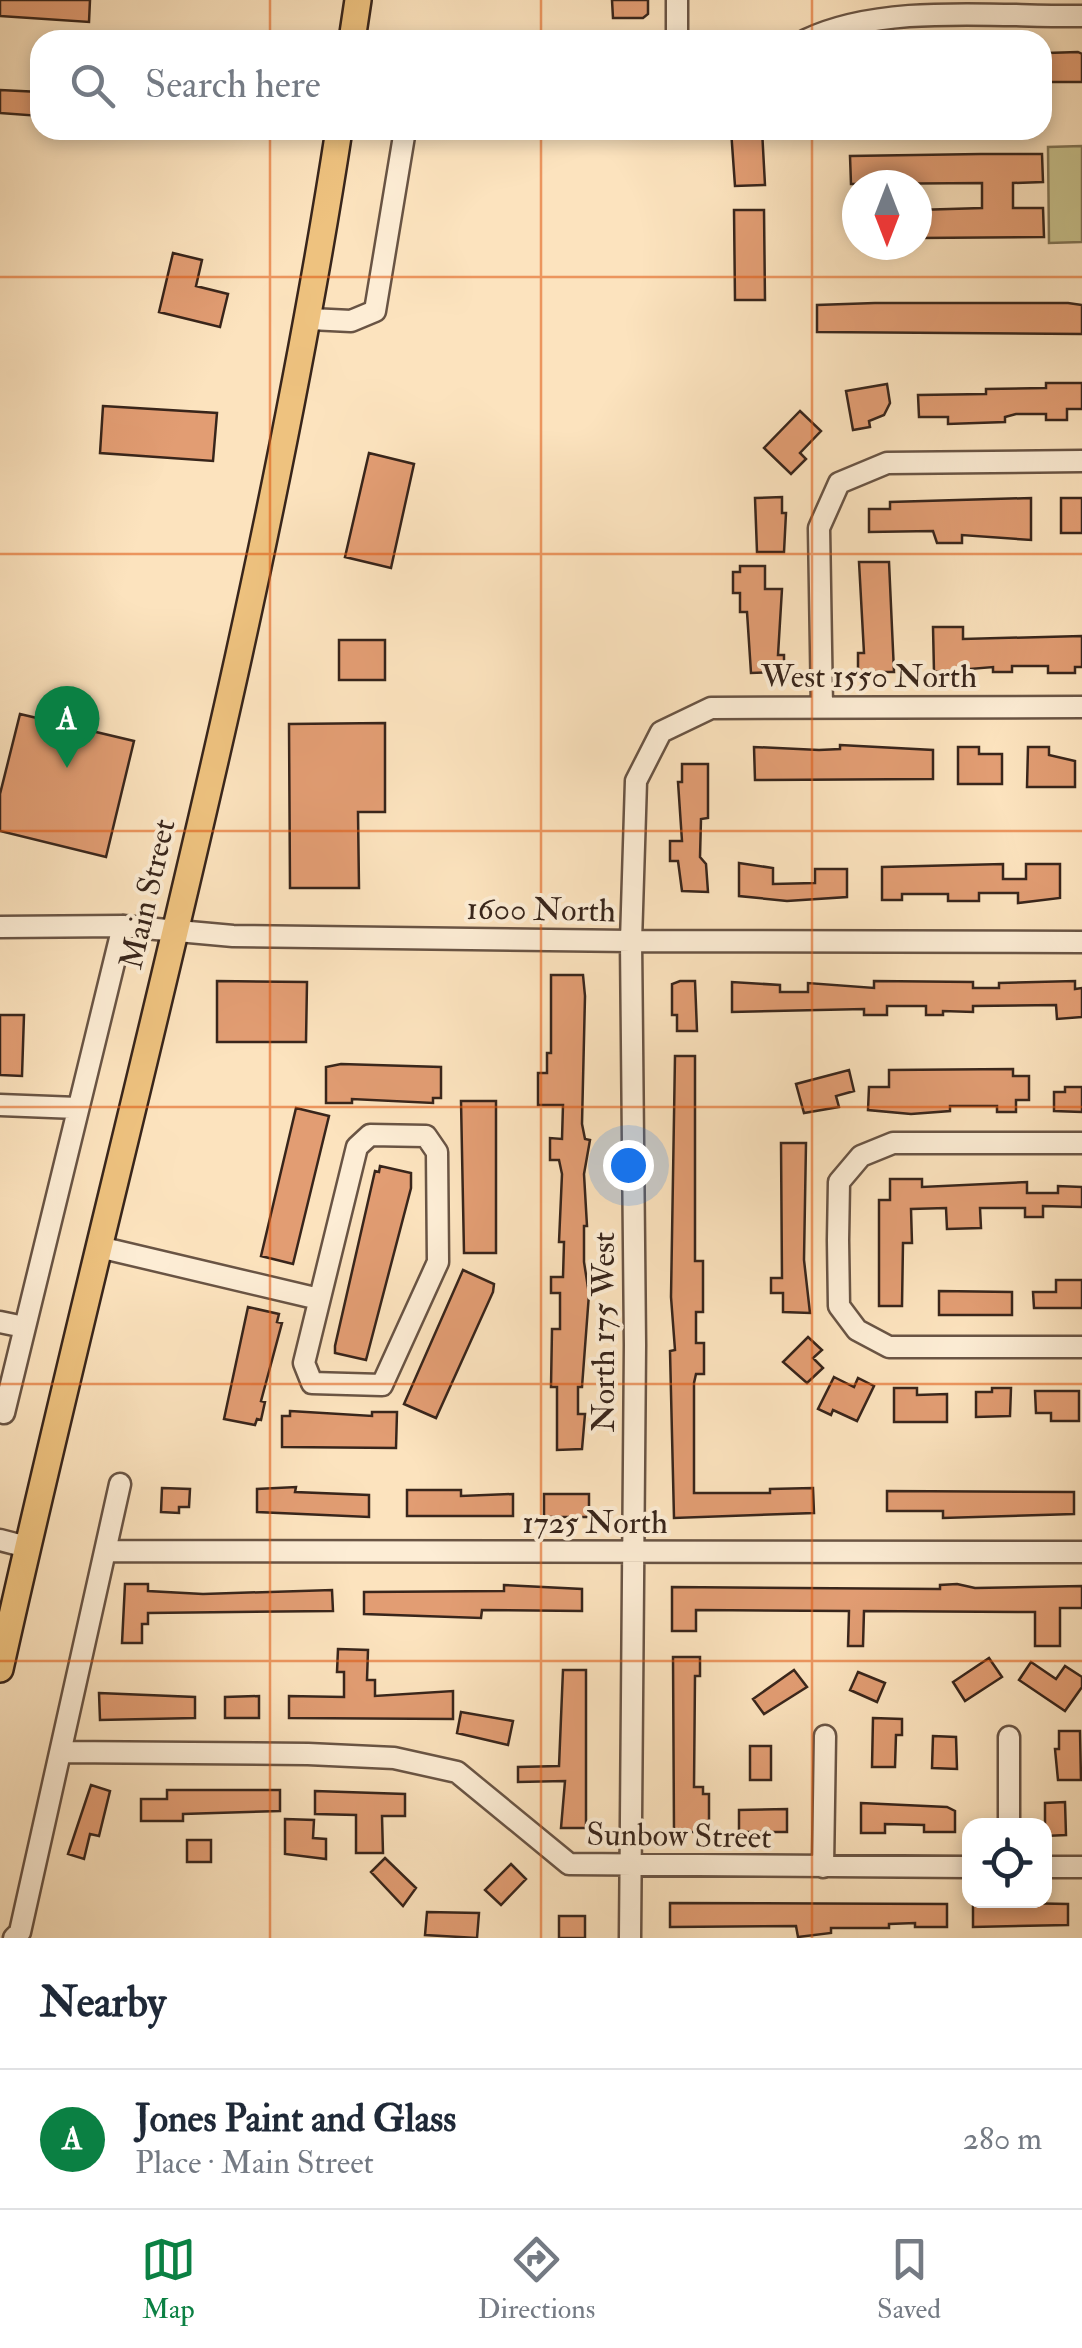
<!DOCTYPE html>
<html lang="en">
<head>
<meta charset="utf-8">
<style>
	body { margin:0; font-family:"IM FELL Double Pica",serif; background:#f6f6f7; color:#1f2937 }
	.controls { position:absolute; right:30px; bottom:30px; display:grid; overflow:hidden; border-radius:20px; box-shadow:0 5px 15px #0003 }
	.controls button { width:90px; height:90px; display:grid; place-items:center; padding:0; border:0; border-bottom:2px solid #e0e1e3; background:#fff; color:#1f2937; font:50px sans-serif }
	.compass { position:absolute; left:842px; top:170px; width:90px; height:90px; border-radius:50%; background:#fff; box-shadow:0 5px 15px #0003; rotate:180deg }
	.you { position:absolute; left:628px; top:1165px; width:35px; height:35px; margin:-25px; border:8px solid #fff; border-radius:50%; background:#1a73e8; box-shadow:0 0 0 15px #1a73e833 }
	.badge { display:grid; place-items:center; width:65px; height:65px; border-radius:50%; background:#0b8043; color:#fff; font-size:32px; font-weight:700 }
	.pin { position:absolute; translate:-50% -82px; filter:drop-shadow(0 2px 5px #0008) }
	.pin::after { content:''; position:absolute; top:52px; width:35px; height:30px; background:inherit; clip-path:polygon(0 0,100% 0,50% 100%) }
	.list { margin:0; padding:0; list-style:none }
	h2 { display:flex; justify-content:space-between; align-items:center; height:130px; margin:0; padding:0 40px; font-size:42px }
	h2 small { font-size:32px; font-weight:400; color:#747a83 }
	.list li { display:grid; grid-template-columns:65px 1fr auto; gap:30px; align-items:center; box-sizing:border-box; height:140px; padding:0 40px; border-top:2px solid #e0e1e3 }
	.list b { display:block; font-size:38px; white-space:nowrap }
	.list p { margin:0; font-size:32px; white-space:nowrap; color:#747a83 }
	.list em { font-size:32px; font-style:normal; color:#747a83 }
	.icon { flex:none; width:55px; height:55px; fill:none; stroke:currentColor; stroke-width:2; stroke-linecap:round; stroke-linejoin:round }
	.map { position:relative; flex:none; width:1082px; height:1938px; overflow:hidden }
	.search { position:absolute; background:#fff; box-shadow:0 5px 15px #0003; left:30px; right:30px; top:30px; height:110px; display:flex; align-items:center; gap:25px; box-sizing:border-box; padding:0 35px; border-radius:30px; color:#747a83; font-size:38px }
	.sheet { height:270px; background:#fff }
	nav { display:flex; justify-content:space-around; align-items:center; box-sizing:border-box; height:140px; border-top:2px solid #e0e1e3; background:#fff; font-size:28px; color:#747a83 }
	nav a { display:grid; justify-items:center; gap:5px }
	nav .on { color:#0b8043 }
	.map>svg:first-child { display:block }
	.green { fill:#c7c18c; stroke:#807354; stroke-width:2.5 }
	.building { fill:#e29d73; stroke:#38251b; stroke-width:2.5 }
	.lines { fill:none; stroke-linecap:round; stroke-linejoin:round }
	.minor-casing { stroke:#695444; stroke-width:25 }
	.major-casing { stroke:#38251b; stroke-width:30 }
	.minor { stroke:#fdedd5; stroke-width:20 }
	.major { stroke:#eec27f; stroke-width:25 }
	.grid { fill:none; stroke:#df560d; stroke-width:2.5; stroke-opacity:0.55 }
	.labels { text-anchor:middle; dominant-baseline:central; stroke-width:8; stroke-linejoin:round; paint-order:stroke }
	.street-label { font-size:32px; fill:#38251b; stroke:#fdedd5 }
</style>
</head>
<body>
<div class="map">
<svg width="1082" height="1938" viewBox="0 0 1082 1938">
	<rect width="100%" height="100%" fill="#fce3be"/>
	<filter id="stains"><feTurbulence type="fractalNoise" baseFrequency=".002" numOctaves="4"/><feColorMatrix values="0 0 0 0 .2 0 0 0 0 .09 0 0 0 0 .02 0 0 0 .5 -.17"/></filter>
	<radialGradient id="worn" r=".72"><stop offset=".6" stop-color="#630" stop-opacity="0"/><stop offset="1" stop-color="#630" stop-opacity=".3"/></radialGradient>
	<path class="green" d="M1082 146V242L1049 243 1048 147Z"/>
	<path class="building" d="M0 0H90L89 22 0 16Z
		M612 0H648V14L643 18H613Z
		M1078 52 1082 54V82H1048L1047 53Z
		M0 90 40 92V116L0 113Z
		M731 130H762L765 185 735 186Z
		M981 154H1042L1043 182 1013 183V208H1043L1044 237 917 238V210L982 208V183L851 184 850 156Z
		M734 210H764L765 300H735Z
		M173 253 202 260 196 286 228 294 220 327 159 312Z
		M875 303H1068L1082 305V334L817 332V305Z
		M1046 383H1082V409H1067V420H1046V414H1016L1005 417V422L948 424V417H919L918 395 986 394V389L1046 388Z
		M887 384 890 403 884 415 869 421 870 427 853 430 846 391Z
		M103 406 217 413 213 461 100 453Z
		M800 411 821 431 800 453 806 459 791 474 764 448Z
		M369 453 414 464 391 568 345 557Z
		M782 497V513H786L784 552H757L755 498Z
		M1031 498V540L962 535V543H937L933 531 869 532V509H890V502Z
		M1061 498H1082V533H1061Z
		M859 562H889L894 672H858V653H864Z
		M740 566H765V589H782L778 655H784V672L751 673 747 612H740V593H733V572H740Z
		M933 627H963V639L1082 636V667H1075V673H1048V666H1012V672H993V667L934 672Z
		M339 640H385V680H339Z
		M20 714 134 741 106 857 0 831V794Z
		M385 723V812H358L359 888H290L289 724Z
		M840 745 933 750V779L755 780 754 747 819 750 840 749Z
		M958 747H979V754H1002V784H958Z
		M1028 747H1049V755L1075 761V787H1027Z
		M682 764H708V818L701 819 700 857 706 864 708 892 682 891 678 861H670V841H682L678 782H682Z
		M739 863 773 868V884L815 883V869H847V897L787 901 739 896Z
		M1003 864V879H1026V864H1060V898L1018 903V893H979V901H948V894H902V900H882V867Z
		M551 975H583L585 996 582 1124 585 1139 590 1140 584 1174 587 1226H584V1262L589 1294 582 1387H578V1414H585L582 1449 557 1450V1387H551L552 1329H560V1293H551V1277H563L564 1242H559L562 1174 559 1160H550V1138L562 1139 563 1105H538V1073H547V1053H551Z
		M217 981 307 982 306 1042H217Z
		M680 981H695L697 1031H677V1015H672V984Z
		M874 981 973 982V988H999V983L1075 981V989L1082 988V1017L1057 1019 1056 1005 973 1006V1012L943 1011V1015H926V1006H887V1015H864V1009L732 1012V982L780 985V992H808V983L874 988Z
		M0 1015H24L22 1076 0 1075Z
		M675 1056H695V1261H703V1312H696V1343H704V1374H696L694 1383V1493H770V1489L813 1488 814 1513 674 1518 670 1351 675 1350 671 1297Z
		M341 1064 441 1067V1098H433V1103L352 1099V1103H326V1067Z
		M1013 1069V1076H1029V1100H1016V1112H997V1106H950V1111L911 1114 868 1110 869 1087H889V1070Z
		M849 1070 854 1091 836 1096 839 1107 804 1113 796 1084Z
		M1065 1087H1082V1112L1054 1111V1092H1065Z
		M461 1101H496V1253H464Z
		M296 1108 329 1116 293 1264 261 1256Z
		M781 1143H806L804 1260 810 1313 783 1312V1293H771V1278H782Z
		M380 1166 411 1173V1188L366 1360 335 1353V1346L375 1171 379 1172Z
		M890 1179H922V1187L1027 1182V1193H1058V1186L1082 1187V1207L1043 1206V1217H1025V1208H980L981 1228 947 1229 946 1208 911 1209 912 1243H903L902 1306H879V1200H890Z
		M463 1270 494 1284 493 1292 436 1418 404 1404Z
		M1056 1280H1082V1308H1034L1033 1292H1056Z
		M939 1291 1012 1292V1315H939Z
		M248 1307 279 1314 277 1322 282 1323 261 1401 265 1402 261 1420 257 1419 255 1425 224 1419Z
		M808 1337 822 1350 813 1358 823 1368 807 1383 783 1362Z
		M834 1377 854 1387 858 1378 874 1386 857 1421 833 1410 831 1415 818 1409Z
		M894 1388H917V1395L947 1394V1422H894Z
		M992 1388H1011L1010 1416 976 1417V1392H992Z
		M1035 1391H1079V1421H1051V1413H1036Z
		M290 1411 372 1416V1412H397L396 1448 282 1447V1416H290Z
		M296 1487 295 1492 369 1495V1517L257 1512V1489Z
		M162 1488 190 1489 189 1507H179V1513L161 1512Z
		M407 1490H461V1496L513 1494V1516H407Z
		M887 1491 1074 1492V1514L943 1518V1511H887Z
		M544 1494H589V1517H544Z
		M125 1584H148V1591L203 1594 332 1590 333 1611 148 1613V1624H142V1643H122Z
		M957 1584 975 1588 1082 1586V1608H1060V1646H1035V1612L864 1611 863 1646H848L849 1611 696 1610V1631H672V1587L940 1589V1585Z
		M504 1585 582 1589V1611L482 1610 481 1618 364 1614V1592L504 1591Z
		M338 1649 368 1650 367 1680H375V1696L453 1691V1719L289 1718V1696L344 1697V1672H337Z
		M673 1657H700V1676H695L694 1787H703V1794H709V1832H674Z
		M989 1658 1002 1677 965 1701 953 1682Z
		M1031 1662 1056 1679 1065 1666 1082 1677V1687L1065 1711 1019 1680Z
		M563 1670H586V1828H561L565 1781 518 1782V1767L559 1766Z
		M794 1670 807 1687 764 1714 753 1699Z
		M858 1672 885 1683 877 1702 850 1690Z
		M99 1693 195 1697V1718L100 1720Z
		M259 1696V1718H225V1697Z
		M461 1712 513 1721 508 1745 457 1733Z
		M873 1718 902 1719V1735H896L895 1767H872Z
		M1059 1731H1080L1081 1780H1058L1055 1749H1059Z
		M933 1736 956 1737 957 1769 932 1768Z
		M750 1746H771V1780H750Z
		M91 1785 110 1791 99 1836 90 1834 84 1859 68 1854Z
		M167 1790H280V1811L183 1814V1821H141V1799H167Z
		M315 1791 405 1794V1816H382L383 1853H356V1815L315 1814Z
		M1065 1802 1066 1835 1045 1836V1803Z
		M861 1803 947 1807 955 1811V1832H924V1825L885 1824V1833H861Z
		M787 1809V1832H739V1810Z
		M285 1819 314 1820 313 1838 326 1839V1859L285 1854Z
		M187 1840H211V1862H187Z
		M385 1858 416 1888 403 1906 371 1872Z
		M511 1864 526 1879 501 1905 485 1890Z
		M973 1902 1068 1904V1925L973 1927Z
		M670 1903 947 1904V1927H915V1923L889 1924V1928H831V1933L798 1937 796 1926 670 1927Z
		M427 1912 479 1913 477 1938 425 1935Z
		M559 1916H585V1938H559Z"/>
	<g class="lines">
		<defs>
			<path id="minor" d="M677 0V40
				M806 40C884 3 996 17 1082 16
				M310 319 351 321 375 311 405 130
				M822 707 819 528 839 483 887 463 1082 461
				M0 927 123 926 233 936 631 941 1082 942
				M0 1105 77 1108
				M370 1135 426 1136 437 1152 438 1262 382 1385 312 1383 304 1363 357 1147Z
				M1082 1143H893L861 1156 839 1182 838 1240 839 1306 857 1330 889 1347H1082
				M99 1247 319 1299
				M0 1322 24 1327
				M4 1413 123 926
				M0 1540 27 1547
				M108 1551 1082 1552
				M62 1752 308 1754 394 1758 457 1772 569 1864 970 1867
				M1009 1826V1737
				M823 1867 825 1736
				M1044 1867H1082
				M14 1938 20 1932 120 1484
				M630 1938 635 1345 631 941 636 781 661 732 711 708 1082 707"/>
			<path id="major" d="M352 40 358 0
				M0 1669C114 1157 259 649 339 130"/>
		</defs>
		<use href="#minor" class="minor-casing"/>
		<use href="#major" class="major-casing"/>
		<use href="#minor" class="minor"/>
		<use href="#major" class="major"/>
	</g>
	<path class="grid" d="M270 0V40M541 0V40M812 0V40M270 130V1938M541 130V1938M812 130V1938M0 277H1082M0 554H1082M0 831H1082M0 1107H1082M0 1384H1082M0 1661H1082"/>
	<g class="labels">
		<g class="street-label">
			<text x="869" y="677">West 1550 North</text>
			<text transform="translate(148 894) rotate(-77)">Main Street</text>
			<text transform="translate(541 910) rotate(1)">1600 North</text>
			<text transform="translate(604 1332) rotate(-90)">North 175 West</text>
			<text x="595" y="1523">1725 North</text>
			<text transform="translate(679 1836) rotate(1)">Sunbow Street</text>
		</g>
	</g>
	<rect width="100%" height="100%" filter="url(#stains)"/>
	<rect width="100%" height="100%" fill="url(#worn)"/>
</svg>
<div class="controls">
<button><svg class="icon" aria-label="locate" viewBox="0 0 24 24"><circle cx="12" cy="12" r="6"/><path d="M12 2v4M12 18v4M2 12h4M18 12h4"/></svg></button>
</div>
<svg class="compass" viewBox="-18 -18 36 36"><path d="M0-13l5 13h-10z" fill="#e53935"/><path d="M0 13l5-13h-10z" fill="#747a83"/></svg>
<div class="you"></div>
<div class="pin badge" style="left:67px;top:768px">A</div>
<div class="search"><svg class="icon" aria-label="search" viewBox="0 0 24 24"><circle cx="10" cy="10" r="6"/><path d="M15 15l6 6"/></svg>Search here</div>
</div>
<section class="sheet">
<h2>Nearby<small></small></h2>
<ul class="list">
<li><span class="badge">A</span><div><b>Jones Paint and Glass</b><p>Place · Main Street</p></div><em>280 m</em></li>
</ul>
</section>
<nav>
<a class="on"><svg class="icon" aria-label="map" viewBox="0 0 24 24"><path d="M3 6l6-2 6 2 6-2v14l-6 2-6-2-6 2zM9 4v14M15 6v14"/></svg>Map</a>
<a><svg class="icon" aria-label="directions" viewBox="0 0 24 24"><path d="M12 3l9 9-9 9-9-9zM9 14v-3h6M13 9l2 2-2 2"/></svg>Directions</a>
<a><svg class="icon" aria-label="saved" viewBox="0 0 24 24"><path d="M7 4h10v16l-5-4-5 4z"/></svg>Saved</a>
</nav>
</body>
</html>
